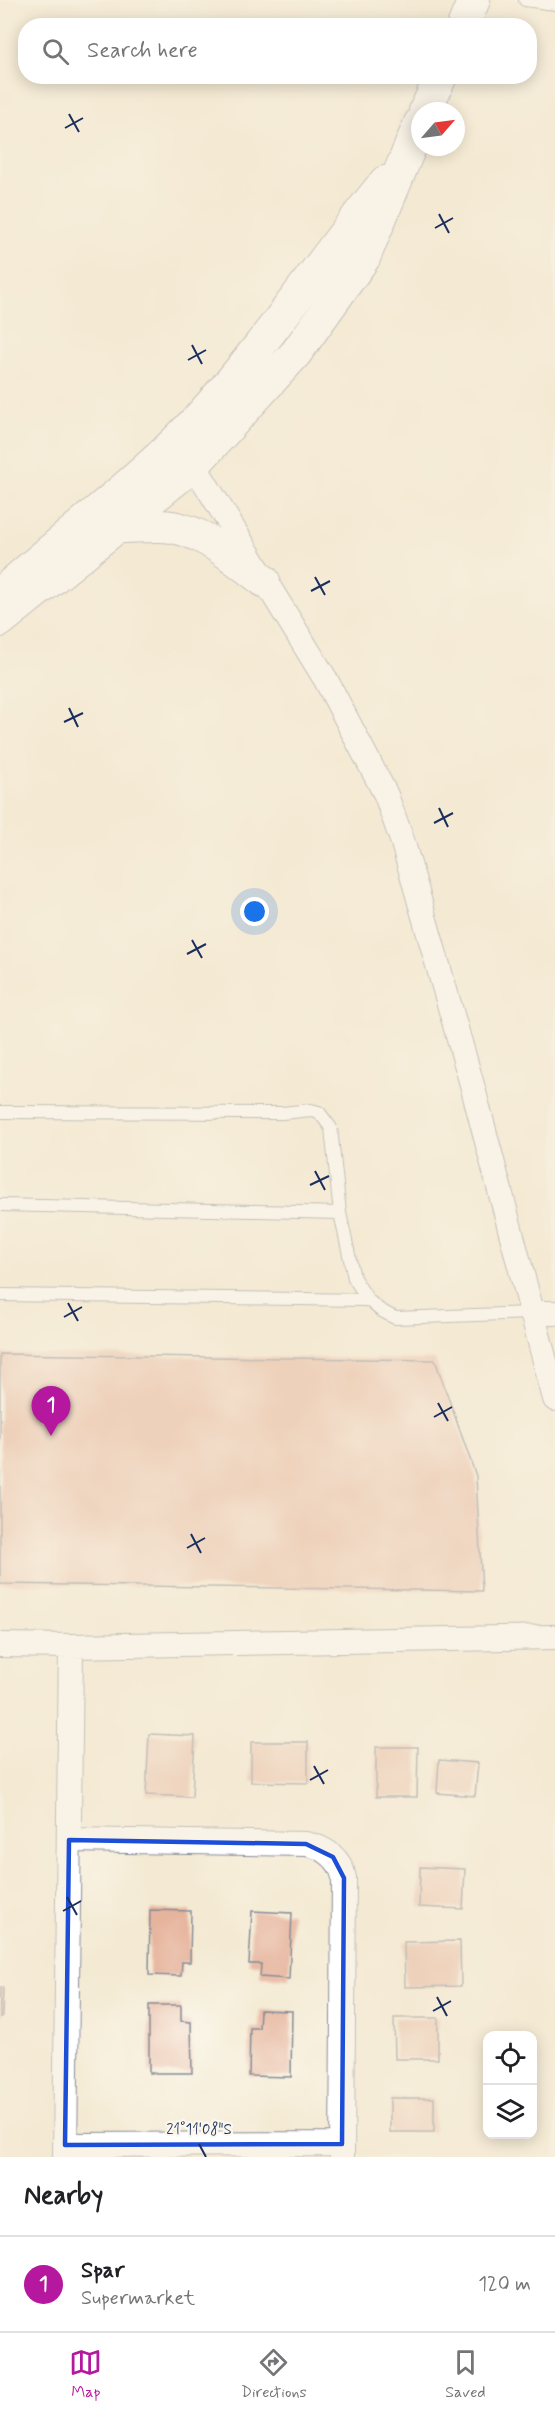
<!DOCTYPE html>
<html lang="en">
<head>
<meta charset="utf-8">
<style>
	body { margin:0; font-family:Mynerve,sans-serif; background:#f6f6f6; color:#202124 }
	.controls { position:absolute; right:18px; bottom:18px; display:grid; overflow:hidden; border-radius:12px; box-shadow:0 3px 15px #0003 }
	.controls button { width:54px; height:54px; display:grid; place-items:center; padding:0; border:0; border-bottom:2px solid #e0e0e0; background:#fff; color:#202124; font:30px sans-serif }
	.compass { position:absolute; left:411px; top:102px; width:54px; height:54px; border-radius:50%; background:#fff; box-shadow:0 3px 15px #0003; rotate:62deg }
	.you { position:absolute; left:255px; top:912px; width:21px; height:21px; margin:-15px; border:4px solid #fff; border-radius:50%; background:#1a73e8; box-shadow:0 0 0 9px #1a73e833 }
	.badge { display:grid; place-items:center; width:39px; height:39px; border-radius:50%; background:#b5179e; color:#fff; font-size:20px; font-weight:700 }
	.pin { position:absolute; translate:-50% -50px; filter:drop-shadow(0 2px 3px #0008) }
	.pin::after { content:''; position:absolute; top:32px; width:21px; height:18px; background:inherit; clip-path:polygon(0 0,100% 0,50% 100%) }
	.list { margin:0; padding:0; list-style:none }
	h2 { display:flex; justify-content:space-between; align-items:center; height:78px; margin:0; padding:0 24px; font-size:26px }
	h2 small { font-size:20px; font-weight:400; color:#757577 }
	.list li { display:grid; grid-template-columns:39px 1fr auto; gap:18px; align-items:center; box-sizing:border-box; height:96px; padding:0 24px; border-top:2px solid #e0e0e0 }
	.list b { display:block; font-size:22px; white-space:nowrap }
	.list p { margin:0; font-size:20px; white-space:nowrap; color:#757577 }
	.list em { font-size:20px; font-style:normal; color:#757577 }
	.icon { flex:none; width:33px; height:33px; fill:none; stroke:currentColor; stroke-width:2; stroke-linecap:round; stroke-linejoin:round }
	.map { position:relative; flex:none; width:555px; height:2157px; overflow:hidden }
	.search { position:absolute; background:#fff; box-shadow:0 3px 15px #0003; left:18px; right:18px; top:18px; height:66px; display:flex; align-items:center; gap:15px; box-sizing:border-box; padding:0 21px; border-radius:24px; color:#757577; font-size:22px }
	.sheet { height:174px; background:#fff }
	nav { display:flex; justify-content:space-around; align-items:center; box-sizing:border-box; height:84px; border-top:2px solid #e0e0e0; background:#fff; font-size:16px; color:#757577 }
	nav a { display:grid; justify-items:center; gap:3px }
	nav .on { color:#b5179e }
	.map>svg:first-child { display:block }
	.building { fill:#e6b39c }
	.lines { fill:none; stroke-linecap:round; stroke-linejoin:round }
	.service-casing { stroke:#888c98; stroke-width:14 }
	.minor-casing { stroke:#888c98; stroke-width:26 }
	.tertiary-casing { stroke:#888c98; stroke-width:34 }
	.service { stroke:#fff; stroke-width:12 }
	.minor { stroke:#fff; stroke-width:24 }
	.tertiary { stroke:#fff; stroke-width:32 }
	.marked { fill:none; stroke:#1d4ed8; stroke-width:4.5; stroke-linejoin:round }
	.ticks { fill:none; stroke:#1b2f5e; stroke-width:2 }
	.ticks-label { font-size:15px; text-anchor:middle; fill:#1b2f5e; stroke:#fbf7ec; stroke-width:4.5; stroke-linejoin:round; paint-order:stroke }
</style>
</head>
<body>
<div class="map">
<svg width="555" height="2157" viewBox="0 0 555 2157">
	<rect width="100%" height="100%" fill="#fbf7ec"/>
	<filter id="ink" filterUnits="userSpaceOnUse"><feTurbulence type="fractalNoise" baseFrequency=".0167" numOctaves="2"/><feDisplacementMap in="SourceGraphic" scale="12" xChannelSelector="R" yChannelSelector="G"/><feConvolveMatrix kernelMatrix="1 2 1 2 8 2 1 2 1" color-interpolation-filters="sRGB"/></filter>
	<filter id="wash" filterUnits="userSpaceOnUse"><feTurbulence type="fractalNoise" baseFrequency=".008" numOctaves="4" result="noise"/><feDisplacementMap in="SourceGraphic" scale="24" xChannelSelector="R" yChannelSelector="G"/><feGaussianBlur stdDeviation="1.35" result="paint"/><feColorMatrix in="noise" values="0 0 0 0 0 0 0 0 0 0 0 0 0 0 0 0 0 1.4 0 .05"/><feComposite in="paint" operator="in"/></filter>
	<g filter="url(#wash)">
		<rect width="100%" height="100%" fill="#f4ead3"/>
		<g id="blocks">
			<path class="building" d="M0 1354 435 1360 476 1476 482 1591 0 1584Z
				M149 1734 195 1736 192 1797 146 1795Z
				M251 1742H308V1783L251 1782Z
				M376 1747H418L417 1797H376Z
				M439 1760 478 1763 475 1796 437 1793Z
				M420 1867 465 1869 463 1909 419 1907Z
				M150 1910 191 1911 190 1962H182L181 1976 149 1975Z
				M252 1911 292 1913 289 1979 260 1977 261 1964H249Z
				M460 1941 461 1986 405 1987 404 1942Z
				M0 1988H3L2 2017H0Z
				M149 2005H181V2021L191 2022 192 2073H149Z
				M260 2010 292 2011 291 2077 249 2076 250 2028H259Z
				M394 2018H438V2059H395Z
				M390 2098H434V2132H390Z"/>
		</g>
	</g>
	<g filter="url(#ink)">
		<use href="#blocks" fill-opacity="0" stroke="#888c98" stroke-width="1.5"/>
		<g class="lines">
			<defs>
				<path id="service" d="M525 0 555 4
					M0 1112 282 1113 311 1110 319 1112 331 1128 340 1213 354 1278 368 1300 380 1310 395 1318 531 1313
					M0 1205 340 1213
					M0 1295 368 1300"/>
				<path id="minor" d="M184 454 194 465 326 680 386 795 403 843 471 1081 555 1399
					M531 1313H555
					M0 1645 71 1646 555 1637
					M69 1840 306 1844C325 1847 341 1859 344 1878L342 2157
					M65 2145 342 2144
					M65 2157 71 1646"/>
				<path id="tertiary" d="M463 26 474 0
					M425 111 441 76
					M118 527C139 527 164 523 184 530 212 538 241 564 264 581
					M0 594C67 533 143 479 204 412 270 339 323 257 385 182
					M0 621 194 465 296 353 364 258 420 123"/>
			</defs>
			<use href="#service" class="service-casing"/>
			<use href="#minor" class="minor-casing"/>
			<use href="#tertiary" class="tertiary-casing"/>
			<use href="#service" class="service"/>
			<use href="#minor" class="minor"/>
			<use href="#tertiary" class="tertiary"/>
		</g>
	</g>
	<path d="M0 0H555V2157H0ZM69 1840 306 1844 333 1857 344 1878 342 2144 65 2145Z" fill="#f4ead3" fill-opacity=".55" fill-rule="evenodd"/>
	<path class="marked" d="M69 1840 306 1844 333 1857 344 1878 342 2144 65 2145Z"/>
	<path class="ticks" d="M69 114 79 132M65 128 83 118M439 214 449 233M435 228 453 218M192 345 202 364M188 360 206 350M315 577 325 595M311 591 330 581M69 708 78 727M64 722 83 713M439 808 448 827M434 823 453 813M192 940 202 958M187 954 206 944M315 1171 325 1190M310 1185 329 1176M68 1303 78 1321M64 1317 82 1307M438 1403 448 1421M434 1417 452 1407M191 1534 201 1553M187 1548 205 1538M314 1766 324 1784M310 1780 328 1770M67 1897 77 1915M63 1911 81 1901M437 1997 447 2016M433 2011 451 2001M199 2144 206 2157"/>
	<g class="ticks-label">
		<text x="199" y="2134">21°11'08"S</text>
	</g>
</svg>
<div class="controls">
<button><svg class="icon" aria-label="locate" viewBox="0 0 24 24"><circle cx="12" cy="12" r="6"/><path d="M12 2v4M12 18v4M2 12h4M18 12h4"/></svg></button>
<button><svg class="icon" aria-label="layers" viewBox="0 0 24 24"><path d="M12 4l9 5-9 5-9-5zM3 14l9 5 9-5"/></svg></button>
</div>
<svg class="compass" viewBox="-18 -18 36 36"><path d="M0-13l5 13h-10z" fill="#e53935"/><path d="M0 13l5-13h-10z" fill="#757577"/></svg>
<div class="you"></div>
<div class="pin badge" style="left:51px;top:1436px">1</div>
<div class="search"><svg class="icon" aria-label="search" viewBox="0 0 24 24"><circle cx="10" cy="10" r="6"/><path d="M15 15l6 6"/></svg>Search here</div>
</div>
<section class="sheet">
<h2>Nearby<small></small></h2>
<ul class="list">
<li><span class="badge">1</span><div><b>Spar</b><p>Supermarket</p></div><em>120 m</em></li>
</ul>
</section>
<nav>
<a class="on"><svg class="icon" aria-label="map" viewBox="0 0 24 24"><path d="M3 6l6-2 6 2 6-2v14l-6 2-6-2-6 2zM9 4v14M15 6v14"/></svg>Map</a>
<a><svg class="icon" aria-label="directions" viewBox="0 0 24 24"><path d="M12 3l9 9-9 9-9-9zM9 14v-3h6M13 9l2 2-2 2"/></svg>Directions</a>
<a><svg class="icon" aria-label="saved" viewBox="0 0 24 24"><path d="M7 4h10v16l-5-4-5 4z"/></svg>Saved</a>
</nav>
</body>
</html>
